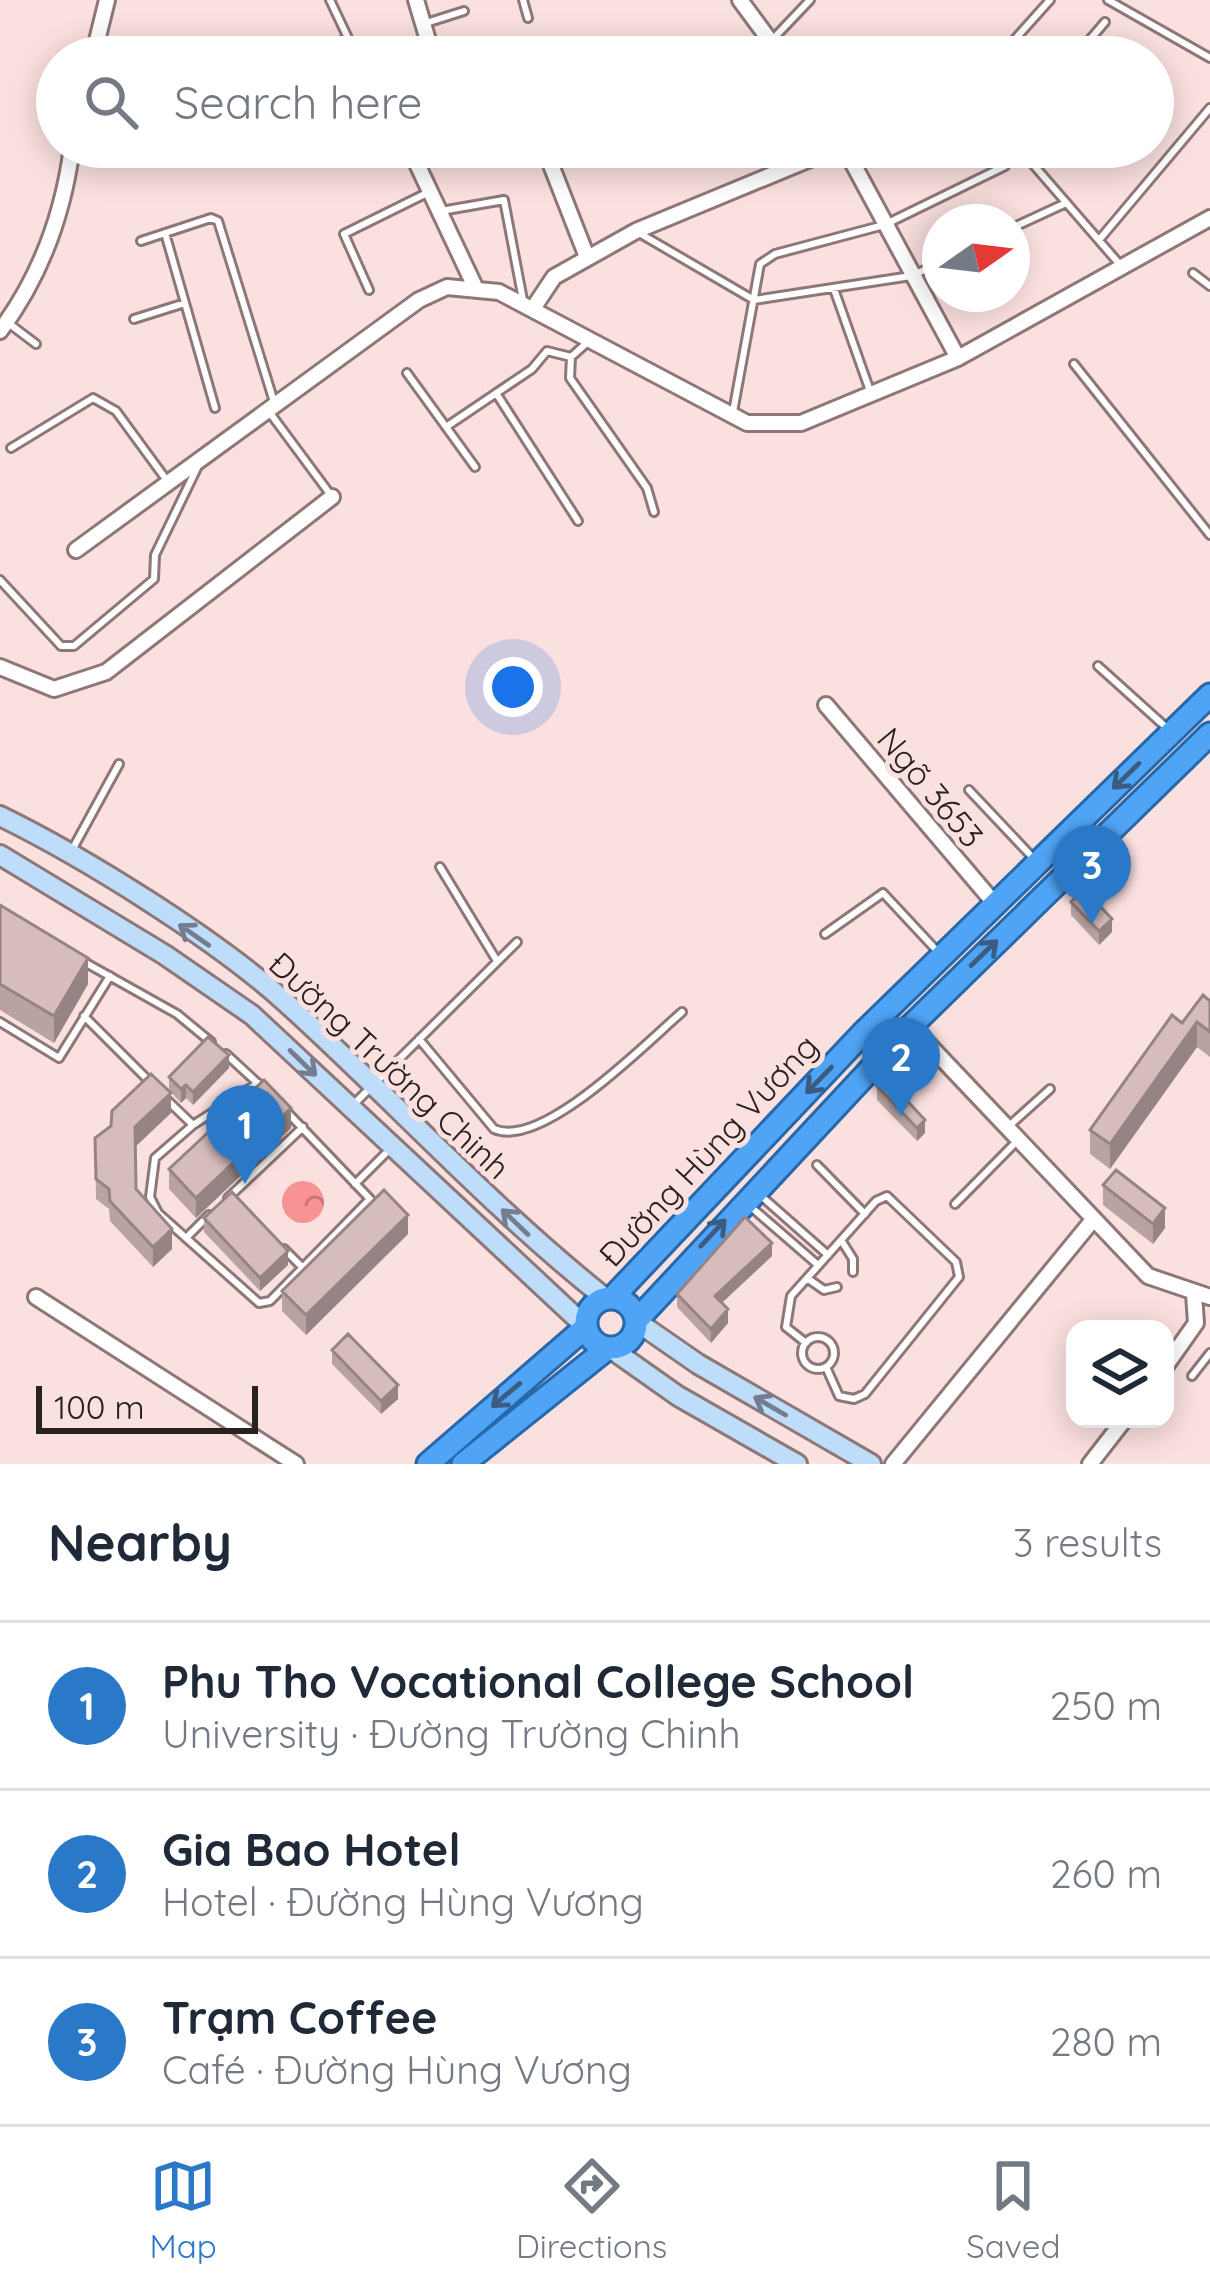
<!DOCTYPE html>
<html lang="en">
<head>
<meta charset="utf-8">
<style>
	body { margin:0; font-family:Quicksand,sans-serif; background:#f2f2f3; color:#1f2937 }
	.controls { position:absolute; right:36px; bottom:36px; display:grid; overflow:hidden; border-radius:24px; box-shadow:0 6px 30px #0003 }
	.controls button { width:108px; height:108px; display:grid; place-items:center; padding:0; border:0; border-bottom:3px solid #e0e1e3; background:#fff; color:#1f2937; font:60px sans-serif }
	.compass { position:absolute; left:922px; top:204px; width:108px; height:108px; border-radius:50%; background:#fff; box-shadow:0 6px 30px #0003; rotate:76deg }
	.scale { position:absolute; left:36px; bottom:30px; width:222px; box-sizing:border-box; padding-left:12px; border:6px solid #292020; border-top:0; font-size:33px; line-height:42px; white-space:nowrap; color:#292020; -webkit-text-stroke:9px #fae0df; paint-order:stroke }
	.you { position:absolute; left:513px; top:687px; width:42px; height:42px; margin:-30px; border:9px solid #fff; border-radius:50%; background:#1a73e8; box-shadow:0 0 0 18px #1a73e833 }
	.badge { display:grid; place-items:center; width:78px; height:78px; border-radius:50%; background:#2a78c8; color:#fff; font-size:39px; font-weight:700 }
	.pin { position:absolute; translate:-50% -99px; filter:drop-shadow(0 3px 6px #0008) }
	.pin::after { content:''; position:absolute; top:63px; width:42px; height:36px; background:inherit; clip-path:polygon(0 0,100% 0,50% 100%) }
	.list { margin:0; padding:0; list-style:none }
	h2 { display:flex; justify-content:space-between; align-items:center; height:156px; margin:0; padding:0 48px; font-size:51px }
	h2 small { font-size:39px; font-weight:400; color:#747a83 }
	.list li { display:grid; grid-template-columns:78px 1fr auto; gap:36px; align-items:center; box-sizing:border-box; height:168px; padding:0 48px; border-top:3px solid #e0e1e3 }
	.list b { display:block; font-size:45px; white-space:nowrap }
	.list p { margin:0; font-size:39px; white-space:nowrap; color:#747a83 }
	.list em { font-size:39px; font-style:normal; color:#747a83 }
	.icon { flex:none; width:66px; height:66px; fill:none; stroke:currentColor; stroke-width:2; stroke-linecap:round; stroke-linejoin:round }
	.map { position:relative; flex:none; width:1210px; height:1464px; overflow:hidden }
	.search { position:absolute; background:#fff; box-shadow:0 6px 30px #0003; left:36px; right:36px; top:36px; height:132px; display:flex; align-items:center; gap:30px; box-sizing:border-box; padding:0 42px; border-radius:66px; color:#747a83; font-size:45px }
	.sheet { height:660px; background:#fff }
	nav { display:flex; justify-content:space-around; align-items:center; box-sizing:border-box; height:168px; border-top:3px solid #e0e1e3; background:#fff; font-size:33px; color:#747a83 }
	nav a { display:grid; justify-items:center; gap:6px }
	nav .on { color:#2a78c8 }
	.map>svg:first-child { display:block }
	.forest { fill:url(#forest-crowns) }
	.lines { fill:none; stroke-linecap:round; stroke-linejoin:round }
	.service-casing { stroke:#8e7777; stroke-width:12 }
	.minor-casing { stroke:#8e7777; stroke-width:20 }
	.secondary-casing { stroke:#8e7777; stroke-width:24 }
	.trunk-casing { stroke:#2668a9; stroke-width:27 }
	.service { stroke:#fff; stroke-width:6 }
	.minor { stroke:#fff; stroke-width:14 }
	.secondary { stroke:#beddfb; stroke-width:18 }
	.trunk { stroke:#50a4f6; stroke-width:21 }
	.wall { fill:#b8a3a2 }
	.shaded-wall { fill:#968484 }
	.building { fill:#d6bdbc; stroke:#968484; stroke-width:3 }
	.oneway { stroke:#3b5b80 }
	.oneway2 { stroke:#747e8e }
	.labels { text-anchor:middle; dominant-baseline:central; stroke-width:10; stroke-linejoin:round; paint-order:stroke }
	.street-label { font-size:33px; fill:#292020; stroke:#fae0df }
</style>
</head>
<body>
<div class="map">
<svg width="1210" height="1464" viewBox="0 0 1210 1464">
	<defs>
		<pattern id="forest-crowns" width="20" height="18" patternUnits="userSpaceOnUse" patternTransform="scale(3)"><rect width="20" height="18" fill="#f79295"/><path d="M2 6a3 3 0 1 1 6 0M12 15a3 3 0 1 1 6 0" fill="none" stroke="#c87779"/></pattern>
	</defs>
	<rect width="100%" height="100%" fill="#fae0df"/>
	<path class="forest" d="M282 1202a21 21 0 1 1 42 0a21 21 0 1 1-42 0Z"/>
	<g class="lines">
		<defs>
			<path id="service" d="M523 0 528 18
				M1108 0 1210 58
				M423 24 464 11
				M348 38 358 57
				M773 39 810 0
				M308 57 348 38 330 0
				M999 57 1050 0
				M1075 57 1105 22
				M1018 147 1122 267
				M441 211 504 200 523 300
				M1012 228 1066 203
				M165 233 215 408
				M639 233 754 300 911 276 940 263
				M1099 240 1210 108
				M141 241 211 218 218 221 274 402
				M1193 273 1210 286
				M834 289 870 391
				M369 290 344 234 429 192
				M134 319 185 303
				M7 322 36 344
				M589 341 571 357 570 378 647 488 654 512
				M1074 364 1210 535
				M407 373 475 467
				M496 393 578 521
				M733 412 760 264 775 254 884 225 1005 166
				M270 413 330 494
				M446 427 532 369 547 351 571 357
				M11 448 93 398 116 411 168 482
				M0 580 61 646H74L154 579 155 555 198 466
				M1098 666 1169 730
				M969 790 1035 860
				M72 850 119 764
				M440 867 497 961
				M825 934 883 893 938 952
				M86 963 177 1014 211 1042
				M84 1016 149 1081
				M0 1022 59 1058 110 976
				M419 1039 494 1129C542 1150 646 1043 682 1012
				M226 1054 265 1090
				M258 1083 193 1125 155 1158 150 1197 158 1213 259 1303 270 1301 370 1199 287 1112
				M166 1099 193 1125
				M354 1104 517 942
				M1009 1126 1050 1089
				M817 1165 865 1214
				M355 1184 391 1148
				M759 1194 828 1255
				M228 1198 303 1127
				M955 1204 1018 1140
				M751 1207 818 1265
				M186 1238 209 1215
				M841 1240 853 1259V1272
				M284 1249 303 1268
				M807 1278 824 1290 837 1287
				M802 1353a16 16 0 1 1 32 0a16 16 0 1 1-32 0Z
				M806 1343 786 1327 791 1296 876 1201 887 1196 956 1262 959 1277 865 1394 854 1399 839 1396 826 1367
				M1192 1376 1210 1353"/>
			<path id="minor" d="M416 0 433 57
				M740 0 782 57
				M93 57 107 0
				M431 147 418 157V166L476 289
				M544 147 587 257
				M844 147 958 358
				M534 307 554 277 636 231 839 147
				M0 331C41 276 63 216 72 147
				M76 550 419 300 447 287 499 292 747 423H801L958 358 1210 218
				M0 667 54 689 106 672 332 497
				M826 705 995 904
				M911 1026 1148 1276 1210 1297
				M36 1297 296 1464
				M1165 1367 1196 1323 1194 1294
				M893 1464 1092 1221
				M1090 1464 1125 1419"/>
			<path id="secondary" d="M0 816C84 857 214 938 283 1000 392 1098 490 1207 605 1298
				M0 855 165 955 252 1015 586 1327
				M636 1321 698 1364 871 1464
				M610 1348 678 1396 797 1464"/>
			<path id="trunk" d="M613 1297 863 1033 1210 695
				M586 1323a25 25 0 1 1 50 0a25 25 0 1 1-50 0Z
				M636 1321 911 1026 1210 734
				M428 1464 586 1327
				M463 1464 608 1348"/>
		</defs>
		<use href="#service" class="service-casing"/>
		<use href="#minor" class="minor-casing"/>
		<use href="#secondary" class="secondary-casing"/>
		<use href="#trunk" class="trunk-casing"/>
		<use href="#service" class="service"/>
		<use href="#minor" class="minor"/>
		<use href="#secondary" class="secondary"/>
		<use href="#trunk" class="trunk"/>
	</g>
	<path class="wall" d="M1071 902 1112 932 1099 945 1071 915Z
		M0 905 88 984 54 1043 0 1010Z
		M1210 1001V1057L1197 1047 1110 1169 1090 1154V1130L1182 1023Z
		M229 1068 193 1105 186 1098 181 1103 169 1090V1077Z
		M877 1086 925 1133 917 1141 877 1100Z
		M171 1113 135 1147 136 1189 172 1249 153 1267 110 1221 109 1209 96 1199 95 1138 111 1126Z
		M291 1128 196 1218 169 1189V1169Z
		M1103 1185 1165 1228 1153 1244 1103 1205Z
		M204 1218 288 1265 260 1291 204 1232Z
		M408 1234 306 1335 282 1311V1291Z
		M772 1256 722 1303 728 1323 711 1343 677 1307V1294Z
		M332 1350 398 1399 381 1414 332 1364Z"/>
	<path class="shaded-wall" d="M1112 919V932L1099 945V931Z
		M88 958V984L54 1043V1016Z
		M1197 1022V1047L1110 1169V1144Z
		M229 1055V1068L193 1105V1092Z
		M186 1085V1098L181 1103V1089Z
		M171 1093V1113L135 1147V1127Z
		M291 1108V1128L196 1218V1198Z
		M925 1120V1133L917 1141V1128Z
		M1165 1208V1228L1153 1244V1224Z
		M408 1215V1234L306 1335V1315Z
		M172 1229V1249L153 1267V1247Z
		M772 1243V1256L715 1309V1296Z
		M288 1251V1265L260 1291V1278Z
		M728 1309V1323L711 1343V1329Z
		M398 1385V1399L381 1414V1401Z"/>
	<path class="building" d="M1084 889 1112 919 1099 931 1071 902Z
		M0 905 88 958 54 1016 0 984Z
		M1203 995 1210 1001V1032L1197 1022 1110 1144 1090 1130 1172 1015 1182 1023Z
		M208 1037 229 1055 193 1092 186 1085 181 1089 169 1077Z
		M151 1074 171 1093 135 1127 136 1189 172 1229 153 1247 110 1201 109 1189 96 1179 95 1138 111 1126 112 1111Z
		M886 1078 925 1120 917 1128 877 1086Z
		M264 1080 291 1108 196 1198 169 1169Z
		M1116 1170 1165 1208 1153 1224 1103 1185Z
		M384 1190 408 1215 306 1315 282 1291Z
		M232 1192 288 1251 260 1278 204 1218Z
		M745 1217 772 1243 715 1296 728 1309 711 1329 677 1294Z
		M348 1334 398 1385 381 1401 332 1350Z"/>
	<defs><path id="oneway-shaft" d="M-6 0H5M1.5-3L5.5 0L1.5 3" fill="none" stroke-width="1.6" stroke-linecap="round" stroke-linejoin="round" transform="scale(3)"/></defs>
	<g class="oneway">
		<use href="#oneway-shaft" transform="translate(1126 776) rotate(136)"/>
		<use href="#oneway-shaft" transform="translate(984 953) rotate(-44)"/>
		<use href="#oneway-shaft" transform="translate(819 1080) rotate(134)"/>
		<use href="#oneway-shaft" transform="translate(713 1233) rotate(-47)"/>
		<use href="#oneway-shaft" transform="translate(506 1395) rotate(140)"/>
	</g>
	<g class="oneway2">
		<use href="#oneway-shaft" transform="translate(194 935) rotate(-145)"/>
		<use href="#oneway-shaft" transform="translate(303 1063) rotate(44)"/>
		<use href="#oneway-shaft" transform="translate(515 1222) rotate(-136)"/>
		<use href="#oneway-shaft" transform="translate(770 1406) rotate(-150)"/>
	</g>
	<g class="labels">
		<g class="street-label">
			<text transform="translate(931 787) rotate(50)">Ngõ 3653</text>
			<text transform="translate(390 1065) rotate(43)">Đường Trường Chinh</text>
			<text transform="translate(708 1150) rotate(-47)">Đường Hùng Vương</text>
		</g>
	</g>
</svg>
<div class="controls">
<button><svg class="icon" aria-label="layers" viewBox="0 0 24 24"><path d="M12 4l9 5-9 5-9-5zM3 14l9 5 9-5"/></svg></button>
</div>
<svg class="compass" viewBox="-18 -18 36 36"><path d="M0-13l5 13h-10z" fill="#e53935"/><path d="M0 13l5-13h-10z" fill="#747a83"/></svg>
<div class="scale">100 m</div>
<div class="you"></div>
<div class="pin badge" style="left:245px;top:1184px">1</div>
<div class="pin badge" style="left:901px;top:1116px">2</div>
<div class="pin badge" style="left:1092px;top:924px">3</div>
<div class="search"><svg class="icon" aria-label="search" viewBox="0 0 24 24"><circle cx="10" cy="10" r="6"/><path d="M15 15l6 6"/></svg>Search here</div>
</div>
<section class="sheet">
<h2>Nearby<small>3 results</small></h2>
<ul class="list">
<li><span class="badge">1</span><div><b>Phu Tho Vocational College School</b><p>University · Đường Trường Chinh</p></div><em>250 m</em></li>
<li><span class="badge">2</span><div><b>Gia Bao Hotel</b><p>Hotel · Đường Hùng Vương</p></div><em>260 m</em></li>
<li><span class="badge">3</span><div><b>Trạm Coffee</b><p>Café · Đường Hùng Vương</p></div><em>280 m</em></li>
</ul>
</section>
<nav>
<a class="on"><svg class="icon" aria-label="map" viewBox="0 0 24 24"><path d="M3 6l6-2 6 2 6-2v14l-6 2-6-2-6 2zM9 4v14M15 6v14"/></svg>Map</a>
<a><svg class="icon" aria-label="directions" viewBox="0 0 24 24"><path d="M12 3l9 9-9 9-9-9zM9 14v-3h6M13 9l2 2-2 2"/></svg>Directions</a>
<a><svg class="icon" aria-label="saved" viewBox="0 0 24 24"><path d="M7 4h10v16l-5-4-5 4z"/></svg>Saved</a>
</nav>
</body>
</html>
